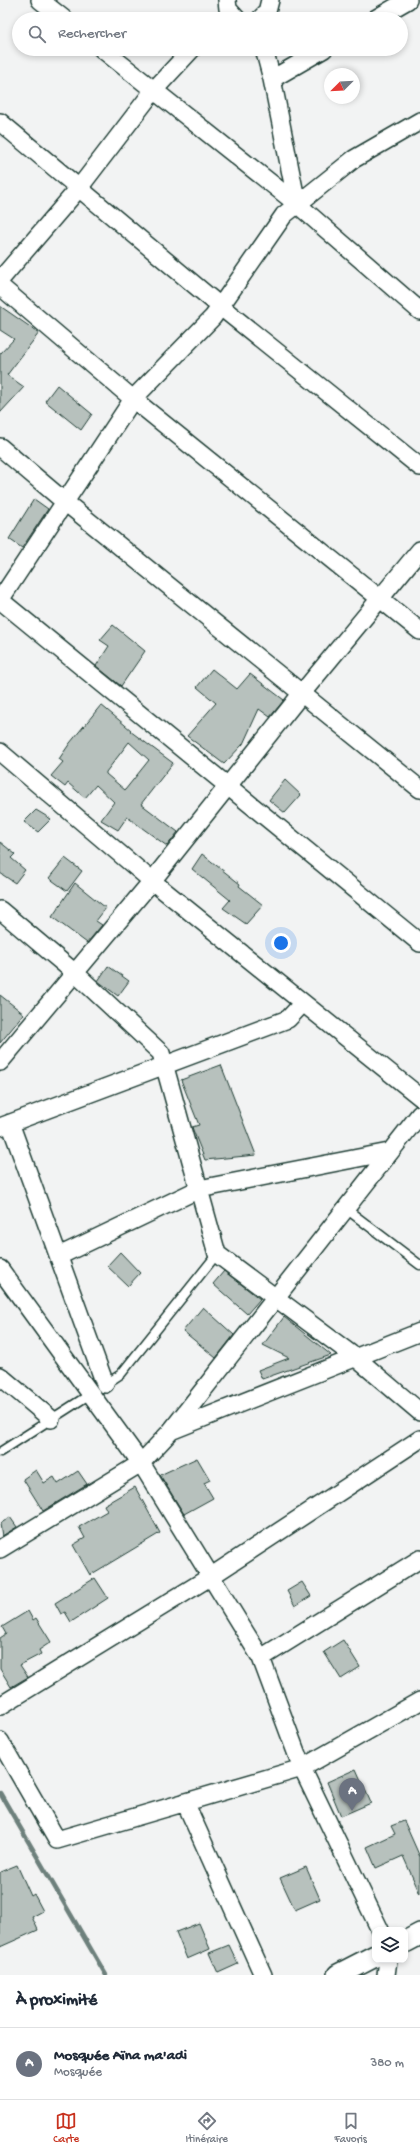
<!DOCTYPE html>
<html lang="fr">
<head>
<meta charset="utf-8">
<style>
	body { margin:0; font-family:"Gochi Hand",sans-serif; background:#f2f2f3; color:#1f2937 }
	.controls { position:absolute; right:12px; bottom:12px; display:grid; overflow:hidden; border-radius:8px; box-shadow:0 2px 6px #0003 }
	.controls button { width:36px; height:36px; display:grid; place-items:center; padding:0; border:0; border-bottom:1px solid #e0e1e3; background:#fff; color:#1f2937; font:20px sans-serif }
	.compass { position:absolute; left:324px; top:68px; width:36px; height:36px; border-radius:50%; background:#fff; box-shadow:0 2px 6px #0003; rotate:246deg }
	.you { position:absolute; left:281px; top:943px; width:14px; height:14px; margin:-10px; border:3px solid #fff; border-radius:50%; background:#1a73e8; box-shadow:0 0 0 6px #1a73e833 }
	.badge { display:grid; place-items:center; width:26px; height:26px; border-radius:50%; background:#c8321e; color:#fff; font-size:13px; font-weight:700 }
	.pin { position:absolute; translate:-50% -33px; filter:drop-shadow(0 1px 2px #0008) }
	.pin::after { content:''; position:absolute; top:21px; width:14px; height:12px; background:inherit; clip-path:polygon(0 0,100% 0,50% 100%) }
	.list { margin:0; padding:0; list-style:none }
	h2 { display:flex; justify-content:space-between; align-items:center; height:52px; margin:0; padding:0 16px; font-size:17px }
	h2 small { font-size:13px; font-weight:400; color:#747a83 }
	.list li { display:grid; grid-template-columns:26px 1fr auto; gap:12px; align-items:center; box-sizing:border-box; height:72px; padding:0 16px; border-top:1px solid #e0e1e3 }
	.list b { display:block; font-size:15px; white-space:nowrap }
	.list p { margin:0; font-size:13px; white-space:nowrap; color:#747a83 }
	.list em { font-size:13px; font-style:normal; color:#747a83 }
	.icon { flex:none; width:22px; height:22px; fill:none; stroke:currentColor; stroke-width:2; stroke-linecap:round; stroke-linejoin:round }
	.map { position:relative; flex:none; width:420px; height:1975px; overflow:hidden }
	.search { position:absolute; background:#fff; box-shadow:0 2px 6px #0003; left:12px; right:12px; top:12px; height:44px; display:flex; align-items:center; gap:10px; box-sizing:border-box; padding:0 14px; border-radius:22px; color:#747a83; font-size:15px }
	.sheet { height:124px; background:#fff }
	nav { display:flex; justify-content:space-around; align-items:center; box-sizing:border-box; height:56px; border-top:1px solid #e0e1e3; background:#fff; font-size:11px; color:#747a83 }
	nav a { display:grid; justify-items:center; gap:2px }
	nav .on { color:#c8321e }
	.map>svg:first-child { display:block }
	.lines { fill:none; stroke-linecap:round; stroke-linejoin:round }
	.stream { stroke:#6d807b; stroke-width:4.5 }
	.building { fill:#b7c1bd; stroke:#1f3d34; fill-rule:evenodd }
	.service-casing { stroke:#1f3d34; stroke-width:11 }
	.minor-casing { stroke:#1f3d34; stroke-width:20 }
	.tertiary-casing { stroke:#1f3d34; stroke-width:24 }
	.service { stroke:#fff; stroke-width:8 }
	.minor { stroke:#fff; stroke-width:17 }
	.tertiary { stroke:#fff; stroke-width:21 }
</style>
</head>
<body>
<div class="map">
<svg width="420" height="1975" viewBox="0 0 420 1975">
	<rect width="100%" height="100%" fill="#f2f3f3"/>
	<filter id="ink" filterUnits="userSpaceOnUse"><feTurbulence type="fractalNoise" baseFrequency=".025" numOctaves="2"/><feDisplacementMap in="SourceGraphic" scale="8" xChannelSelector="R" yChannelSelector="G"/><feConvolveMatrix kernelMatrix="1 2 1 2 8 2 1 2 1" color-interpolation-filters="sRGB"/></filter>
	<g filter="url(#ink)">
		<g class="lines">
			<path class="stream" d="M0 1793 106 1975"/>
		</g>
		<path class="building" d="M0 306 39 333 7 375 24 387 0 413V354L14 339 0 330Z
			M57 385 92 414 81 430 45 401Z
			M34 499 48 509 22 548 9 539Z
			M113 625 145 651 121 686 96 666 109 646 100 640Z
			M212 669 237 689 250 674 284 700 270 717 259 709 243 744 224 764 187 736 216 703 197 687Z
			M101 705 131 730 130 731 173 763 141 804 178 832 167 846 127 817 118 830 101 820 114 802 96 785 85 798 68 783 65 787 51 776 63 762 59 759 70 743ZM129 742 149 760 125 790 106 774V772Z
			M285 780 301 795 285 813 269 800Z
			M36 810 51 819 38 832 24 822Z
			M0 842 15 854 11 858 25 870 15 883 0 873Z
			M202 854 240 884 239 886 263 905 246 924 223 908 230 900 192 869Z
			M65 858 82 871 67 891 49 878Z
			M75 883 106 908 96 921 102 925 87 943 52 917Z
			M108 966 129 981 118 996 98 981Z
			M0 995 24 1014 0 1043Z
			M221 1065 256 1155 205 1160 193 1130 192 1127 199 1125 181 1080Z
			M120 1252 140 1273 128 1286 107 1266Z
			M224 1271 260 1299 247 1314 213 1284Z
			M203 1307 234 1335 216 1358 183 1331Z
			M284 1317 331 1355 262 1379 258 1370 289 1358 263 1345Z
			M197 1458 210 1480 204 1483 213 1498 184 1514 160 1475Z
			M36 1470 44 1483 54 1477 58 1484 78 1471 87 1484 43 1511 23 1479Z
			M135 1487 160 1533 90 1575 73 1545 85 1538 79 1527 107 1511 104 1505Z
			M10 1517 17 1527 2 1536 0 1524Z
			M95 1578 108 1598 71 1622 65 1612 61 1614 55 1603Z
			M302 1582 311 1596 295 1606 287 1591Z
			M28 1611 33 1620 36 1618 51 1642 39 1650 41 1654 20 1665 28 1677 11 1687 0 1669V1638L6 1634 2 1627Z
			M343 1640 360 1667 341 1679 324 1652Z
			M356 1769 371 1803 341 1816 327 1782Z
			M404 1821 420 1857V1894L403 1856 376 1868 367 1847 395 1834 391 1826Z
			M17 1865 31 1896 34 1894 43 1911 32 1917 38 1930 0 1947V1872Z
			M306 1867 320 1899 295 1910 280 1878Z
			M199 1923 210 1949 187 1959 176 1932Z
			M229 1945 238 1964 218 1973 209 1953Z"/>
		<g class="lines">
			<defs>
				<path id="service" d="M345 1208 420 1265
					M103 1386 121 1374 217 1254
					M0 1452 92 1393"/>
				<path id="minor" d="M40 0 64 19
					M227 0 228 9 237 19
					M260 19 267 12 270 0
					M375 19 408 0
					M102 49 297 204
					M264 49 272 79 297 204 420 311
					M272 79 324 49
					M0 122 221 307 420 467
					M0 280 79 188 154 90 192 49
					M0 286 133 399 420 631
					M0 447 65 502 420 789
					M0 600 133 399 213 317 284 215 354 159 420 121
					M0 600 420 943
					M0 752 152 881 420 1097
					M0 910 75 973 161 1053 217 1254 355 1357 420 1412
					M0 1062 152 881 302 693 420 550
					M10 1123 105 1384
					M0 1127 288 1019 303 1003
					M59 1256 199 1189 389 1152
					M0 1269 141 1463 261 1658 302 1768 380 1930
					M0 1376 51 1419
					M173 1430 420 1332
					M0 1549 141 1463 171 1431 420 1114
					M261 1658 420 1559
					M0 1706 210 1577 420 1439
					M0 1741 57 1840 302 1768 420 1701
					M185 1802 263 1975
					M386 1975 388 1960"/>
				<path id="tertiary" d="M405 1942 420 1934
					M338 1975 375 1956"/>
			</defs>
			<use href="#service" class="service-casing"/>
			<use href="#minor" class="minor-casing"/>
			<use href="#tertiary" class="tertiary-casing"/>
			<use href="#service" class="service"/>
			<use href="#minor" class="minor"/>
			<use href="#tertiary" class="tertiary"/>
		</g>
	</g>
</svg>
<div class="controls">
<button><svg class="icon" aria-label="layers" viewBox="0 0 24 24"><path d="M12 4l9 5-9 5-9-5zM3 14l9 5 9-5"/></svg></button>
</div>
<svg class="compass" viewBox="-18 -18 36 36"><path d="M0-13l5 13h-10z" fill="#e53935"/><path d="M0 13l5-13h-10z" fill="#747a83"/></svg>
<div class="you"></div>
<div class="pin badge" style="left:352px;top:1811px;background:#6b7280">A</div>
<div class="search"><svg class="icon" aria-label="search" viewBox="0 0 24 24"><circle cx="10" cy="10" r="6"/><path d="M15 15l6 6"/></svg>Rechercher</div>
</div>
<section class="sheet">
<h2>À proximité<small></small></h2>
<ul class="list">
<li><span class="badge" style="background:#6b7280">A</span><div><b>Mosquée Aïna ma'adi</b><p>Mosquée</p></div><em>380 m</em></li>
</ul>
</section>
<nav>
<a class="on"><svg class="icon" aria-label="map" viewBox="0 0 24 24"><path d="M3 6l6-2 6 2 6-2v14l-6 2-6-2-6 2zM9 4v14M15 6v14"/></svg>Carte</a>
<a><svg class="icon" aria-label="directions" viewBox="0 0 24 24"><path d="M12 3l9 9-9 9-9-9zM9 14v-3h6M13 9l2 2-2 2"/></svg>Itinéraire</a>
<a><svg class="icon" aria-label="saved" viewBox="0 0 24 24"><path d="M7 4h10v16l-5-4-5 4z"/></svg>Favoris</a>
</nav>
</body>
</html>
